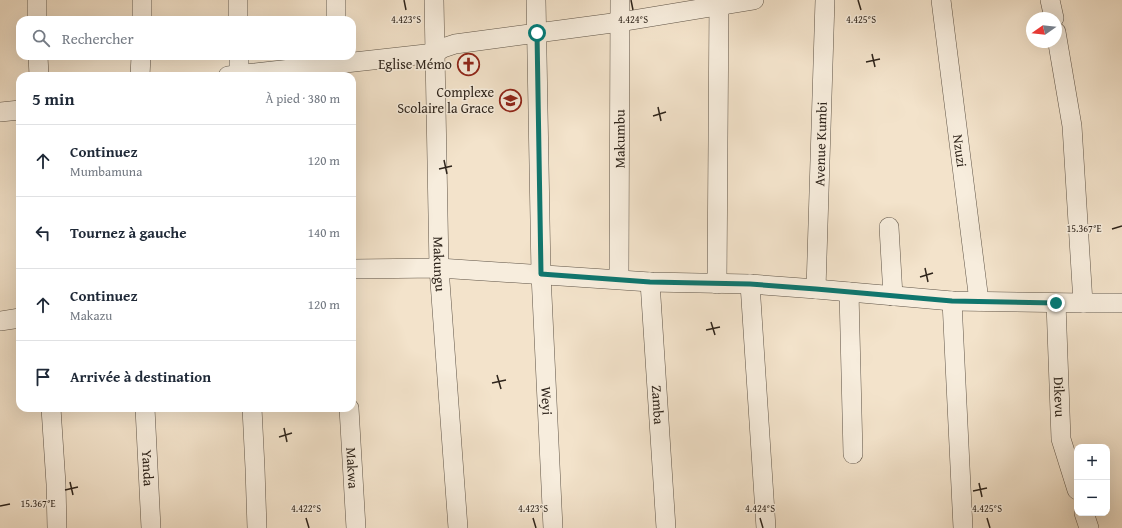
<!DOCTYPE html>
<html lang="fr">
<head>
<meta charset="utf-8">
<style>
	body { margin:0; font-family:"Gentium Book Plus",serif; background:#f2f2f3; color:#1f2937 }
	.controls { position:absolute; right:12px; bottom:12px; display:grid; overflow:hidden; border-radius:8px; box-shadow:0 4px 16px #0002 }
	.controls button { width:36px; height:36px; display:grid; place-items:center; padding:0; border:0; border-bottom:1px solid #e0e1e3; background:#fff; color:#1f2937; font:20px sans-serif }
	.compass { position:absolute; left:1026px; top:12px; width:36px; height:36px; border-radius:50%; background:#fff; box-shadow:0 4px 16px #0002; rotate:256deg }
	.stop { position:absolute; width:12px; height:12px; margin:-9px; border:3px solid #0f766e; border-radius:50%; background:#fff }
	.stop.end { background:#0f766e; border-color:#fff; box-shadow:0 1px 4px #0008 }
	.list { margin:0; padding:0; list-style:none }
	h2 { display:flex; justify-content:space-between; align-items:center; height:52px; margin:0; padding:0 16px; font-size:17px }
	h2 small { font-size:13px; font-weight:400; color:#747a83 }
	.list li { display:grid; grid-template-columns:26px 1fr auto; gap:12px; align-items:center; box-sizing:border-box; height:72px; padding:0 16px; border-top:1px solid #e0e1e3 }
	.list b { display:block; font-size:15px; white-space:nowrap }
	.list p { margin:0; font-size:13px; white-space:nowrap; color:#747a83 }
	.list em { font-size:13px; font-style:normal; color:#747a83 }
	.icon { flex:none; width:22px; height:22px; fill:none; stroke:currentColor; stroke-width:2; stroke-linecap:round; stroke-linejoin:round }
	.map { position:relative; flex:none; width:1122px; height:528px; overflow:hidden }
	.search { position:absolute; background:#fff; box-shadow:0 4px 16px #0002; left:16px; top:16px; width:340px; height:44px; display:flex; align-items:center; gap:10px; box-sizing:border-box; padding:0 14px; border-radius:12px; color:#747a83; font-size:15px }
	.panel { position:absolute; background:#fff; box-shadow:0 4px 16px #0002; left:16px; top:72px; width:340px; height:340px; border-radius:12px }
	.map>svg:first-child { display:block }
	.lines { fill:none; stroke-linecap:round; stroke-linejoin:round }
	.minor-casing { stroke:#5f5447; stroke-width:20 }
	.minor { stroke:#f7eddd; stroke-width:19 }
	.route { stroke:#0f766e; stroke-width:5 }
	.ticks { fill:none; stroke:#2e241b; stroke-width:1.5 }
	.labels { text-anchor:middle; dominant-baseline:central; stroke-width:3; stroke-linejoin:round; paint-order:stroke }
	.poi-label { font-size:14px; fill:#2e241b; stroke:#f7eddd; text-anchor:end }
	.street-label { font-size:14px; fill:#2e241b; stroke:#f7eddd }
	.ticks-label { font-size:10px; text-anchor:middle; fill:#2e241b; stroke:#f7eddd; stroke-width:3; stroke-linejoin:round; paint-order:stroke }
</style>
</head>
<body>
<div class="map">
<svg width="1122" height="528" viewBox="0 0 1122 528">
	<rect width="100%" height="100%" fill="#f3e3cb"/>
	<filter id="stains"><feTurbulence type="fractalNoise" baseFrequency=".005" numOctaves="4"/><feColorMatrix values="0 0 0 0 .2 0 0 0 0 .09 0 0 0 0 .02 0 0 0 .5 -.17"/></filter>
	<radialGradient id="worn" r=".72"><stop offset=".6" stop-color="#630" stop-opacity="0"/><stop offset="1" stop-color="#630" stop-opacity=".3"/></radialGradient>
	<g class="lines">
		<defs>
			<g id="minor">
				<path d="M37 0V20"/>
				<path d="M238 0V20"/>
				<path id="s1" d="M434 0 439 268 458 528"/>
				<path id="s2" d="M536 0 541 274 553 528"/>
				<path id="s3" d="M941 0 979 301"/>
				<path d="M1050 0 1054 18"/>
				<path d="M142 20V0"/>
				<path d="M336 20V0"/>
				<path d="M1056 32 1072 126 1083 303"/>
				<path d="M38 56 39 76"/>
				<path d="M239 56V76"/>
				<path d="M140 76 141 56"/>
				<path d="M228 76 435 53 443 48 455 44 620 22 754 0"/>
				<path d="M0 112 20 110"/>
				<path d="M889 227 893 296"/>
				<path d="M352 269 439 268 650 282 750 284 816 289 952 301 1083 303H1122"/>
				<path id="s4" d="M619 279 620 0"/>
				<path id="s5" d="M650 282 666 528"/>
				<path d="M717 284 719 0"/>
				<path d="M750 284 766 528"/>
				<path id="s6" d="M816 289 825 0"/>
				<path d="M849 292 853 454"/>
				<path d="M952 301 963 528"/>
				<path id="s7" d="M1056 303 1061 439 1077 490"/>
				<path d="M0 321 20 318"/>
				<path d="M51 408 56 484 57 528"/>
				<path id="s8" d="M145 408 151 528"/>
				<path d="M252 408 255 468 257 528"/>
				<path id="s9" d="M349 408 356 528"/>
				<path d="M1084 513 1089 528"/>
			</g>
		</defs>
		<use href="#minor" class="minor-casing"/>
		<use href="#minor" class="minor"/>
	</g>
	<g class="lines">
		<path class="route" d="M537 33 541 274 650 282 750 284 816 289 952 301 1056 303"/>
	</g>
	<path class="ticks" d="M404 0 406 10M631 0 633 10M858 0 861 10M872 54 875 67M866 62 880 59M658 107 661 121M653 116 666 112M444 160 447 174M439 169 452 166M1112 229 1122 226M925 268 928 282M920 277 933 273M711 322 715 335M706 330 720 327M497 375 501 389M492 383 506 380M284 428 287 442M279 437 292 433M70 482 73 495M979 483 982 497M65 490 78 487M973 491 987 488M0 506 10 504M306 518 309 528M533 518 536 528M760 518 763 528M987 518 990 528"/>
	<defs>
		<symbol id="church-ring" viewBox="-11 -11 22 22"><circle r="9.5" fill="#f7eddd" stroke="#8f2418" stroke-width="1.5"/><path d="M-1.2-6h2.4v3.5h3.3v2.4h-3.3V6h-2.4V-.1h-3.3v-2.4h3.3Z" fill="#8f2418"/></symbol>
		<symbol id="school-ring" viewBox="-11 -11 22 22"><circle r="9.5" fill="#f7eddd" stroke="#8f2418" stroke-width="1.5"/><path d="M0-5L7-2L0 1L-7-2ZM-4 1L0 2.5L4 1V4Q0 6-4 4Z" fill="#8f2418"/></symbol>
	</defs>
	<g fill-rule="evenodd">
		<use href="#church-ring" x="456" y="52" width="25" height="25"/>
		<use href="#school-ring" x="498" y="88" width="25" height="25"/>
	</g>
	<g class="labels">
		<g class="poi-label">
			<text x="452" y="64">Eglise Mémo</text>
			<text x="494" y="92">Complexe<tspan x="494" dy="16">Scolaire la Grace</tspan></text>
		</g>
		<g class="street-label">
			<text stroke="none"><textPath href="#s4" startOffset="140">Makumbu</textPath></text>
			<text stroke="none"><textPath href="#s6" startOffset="145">Avenue Kumbi</textPath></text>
			<text stroke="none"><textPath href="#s3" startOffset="152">Nzuzi</textPath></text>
			<text stroke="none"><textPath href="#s1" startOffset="264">Makungu</textPath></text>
			<text stroke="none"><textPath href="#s7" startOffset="94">Dikevu</textPath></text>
			<text stroke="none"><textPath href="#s2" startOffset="401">Weyi</textPath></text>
			<text stroke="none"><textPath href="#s5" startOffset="123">Zamba</textPath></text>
			<text stroke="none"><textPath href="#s8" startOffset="60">Yanda</textPath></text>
			<text stroke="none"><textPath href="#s9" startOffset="60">Makwa</textPath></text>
		</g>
	</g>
	<g class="ticks-label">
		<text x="406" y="23">4.423°S</text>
		<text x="633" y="23">4.424°S</text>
		<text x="861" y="23">4.425°S</text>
		<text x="1084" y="232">15.367°E</text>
		<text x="38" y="507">15.367°E</text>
		<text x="306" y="512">4.422°S</text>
		<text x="533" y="512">4.423°S</text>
		<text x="760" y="512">4.424°S</text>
		<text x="987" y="512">4.425°S</text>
	</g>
	<rect width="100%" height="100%" filter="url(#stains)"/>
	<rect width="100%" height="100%" fill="url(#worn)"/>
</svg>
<div class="controls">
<button>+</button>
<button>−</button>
</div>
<svg class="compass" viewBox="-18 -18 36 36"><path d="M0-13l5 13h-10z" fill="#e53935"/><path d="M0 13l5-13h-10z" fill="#747a83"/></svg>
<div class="stop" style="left:537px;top:33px"></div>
<div class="stop end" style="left:1056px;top:303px"></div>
<div class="search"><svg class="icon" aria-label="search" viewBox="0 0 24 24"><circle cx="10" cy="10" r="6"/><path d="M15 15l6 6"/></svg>Rechercher</div>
<section class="panel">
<h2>5 min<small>À pied · 380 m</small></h2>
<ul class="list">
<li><svg class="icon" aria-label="ahead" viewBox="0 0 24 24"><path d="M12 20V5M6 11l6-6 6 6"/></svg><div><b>Continuez</b><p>Mumbamuna</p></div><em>120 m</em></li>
<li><svg class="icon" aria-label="left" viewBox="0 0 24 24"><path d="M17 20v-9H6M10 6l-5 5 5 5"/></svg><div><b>Tournez à gauche</b></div><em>140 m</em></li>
<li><svg class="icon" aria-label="ahead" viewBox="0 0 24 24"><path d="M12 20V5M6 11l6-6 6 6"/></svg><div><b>Continuez</b><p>Makazu</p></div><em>120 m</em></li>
<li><svg class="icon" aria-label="arrive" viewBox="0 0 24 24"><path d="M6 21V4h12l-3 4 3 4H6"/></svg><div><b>Arrivée à destination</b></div></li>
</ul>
</section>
</div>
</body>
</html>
